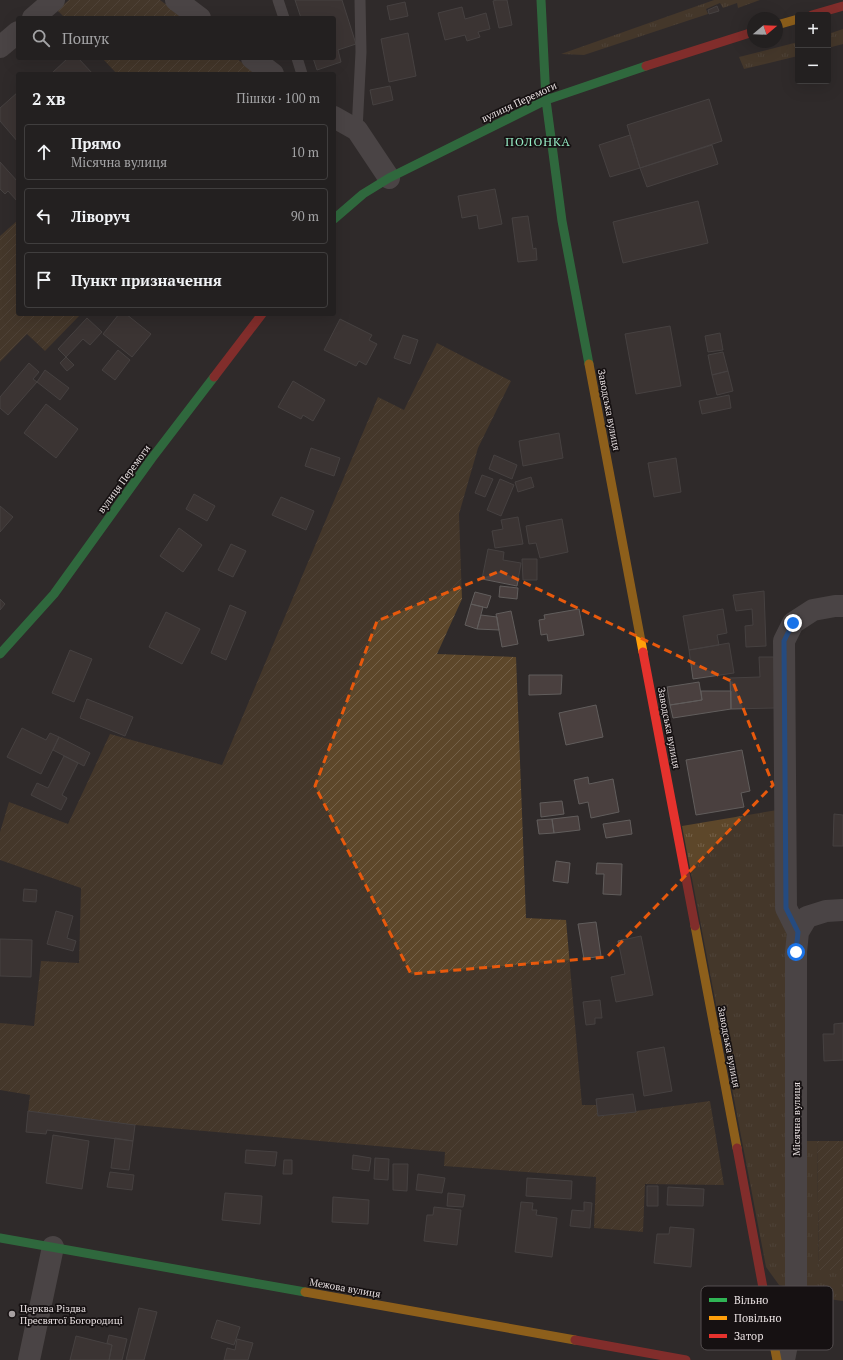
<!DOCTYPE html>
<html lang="uk">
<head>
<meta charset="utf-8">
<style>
	body { margin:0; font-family:"PT Serif",serif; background:#2b2829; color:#f1f3f6 }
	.controls { position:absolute; right:12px; top:12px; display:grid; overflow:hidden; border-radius:4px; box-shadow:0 4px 16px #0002 }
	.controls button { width:36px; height:36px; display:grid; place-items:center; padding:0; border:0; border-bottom:1px solid #403e3e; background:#232020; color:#f1f3f6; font:20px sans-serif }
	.compass { position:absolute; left:747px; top:12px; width:36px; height:36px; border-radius:50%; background:#232020; box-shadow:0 4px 16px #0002; rotate:71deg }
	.stop { position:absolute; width:12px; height:12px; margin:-9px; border:3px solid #1a73e8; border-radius:50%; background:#fff }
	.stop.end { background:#1a73e8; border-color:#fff; box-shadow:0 1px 4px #0008 }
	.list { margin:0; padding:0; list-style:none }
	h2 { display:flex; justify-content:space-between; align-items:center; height:52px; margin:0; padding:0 16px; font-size:17px }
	h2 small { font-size:13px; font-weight:400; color:#a3a3a5 }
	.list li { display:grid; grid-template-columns:26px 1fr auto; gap:12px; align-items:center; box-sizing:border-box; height:56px; margin:0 8px 8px; padding:0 8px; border:1px solid #403e3e; border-radius:4px }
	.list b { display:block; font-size:15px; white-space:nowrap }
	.list p { margin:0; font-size:13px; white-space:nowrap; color:#a3a3a5 }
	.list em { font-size:13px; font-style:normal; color:#a3a3a5 }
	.icon { flex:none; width:22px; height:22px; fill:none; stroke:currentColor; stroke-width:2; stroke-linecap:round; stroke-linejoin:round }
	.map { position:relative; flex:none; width:843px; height:1360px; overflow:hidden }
	.search { position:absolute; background:#232020; box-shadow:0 4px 16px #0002; left:16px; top:16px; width:320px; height:44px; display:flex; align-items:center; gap:10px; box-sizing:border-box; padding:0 14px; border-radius:4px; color:#a3a3a5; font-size:15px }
	.panel { position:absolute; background:#232020; box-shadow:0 4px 16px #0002; left:16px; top:72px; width:320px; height:244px; border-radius:4px }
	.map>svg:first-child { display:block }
	.grass { fill:url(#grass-tufts) }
	.garden { fill:url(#garden-furrows) }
	.building { fill:#4a403f; stroke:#615d5c }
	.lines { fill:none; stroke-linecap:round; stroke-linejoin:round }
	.lane { stroke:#6a6566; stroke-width:11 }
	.street { stroke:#6a6566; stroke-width:22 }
	.fast { stroke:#30b455; stroke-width:9 }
	.slow { stroke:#ff9f0a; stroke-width:9 }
	.jam { stroke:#e5322d; stroke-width:9 }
	.route { stroke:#1a73e8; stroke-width:5 }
	.marked { fill:none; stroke:#e8590c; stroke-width:3; stroke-dasharray:8 5; stroke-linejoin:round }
	.poi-dot { fill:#a7a0a1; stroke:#161112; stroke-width:1.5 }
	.labels { text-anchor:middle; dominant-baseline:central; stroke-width:3.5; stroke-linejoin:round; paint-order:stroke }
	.street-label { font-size:10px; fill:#e8e0e1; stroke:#161112 }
	.poi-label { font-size:10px; fill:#e8e0e1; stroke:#161112; text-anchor:start }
	.quarter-label { font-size:12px; letter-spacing:1px; fill:#96ecc5; stroke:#161112 }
	.key { fill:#161112; stroke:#554f50; stroke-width:1 }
	.key-label { font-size:11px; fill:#e8e0e1 }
</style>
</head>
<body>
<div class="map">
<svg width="843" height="1360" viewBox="0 0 843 1360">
	<defs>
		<pattern id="grass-tufts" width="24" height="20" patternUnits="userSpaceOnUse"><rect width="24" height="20" fill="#5d472a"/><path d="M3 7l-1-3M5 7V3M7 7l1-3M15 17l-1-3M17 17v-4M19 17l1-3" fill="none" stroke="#746149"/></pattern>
		<pattern id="garden-furrows" width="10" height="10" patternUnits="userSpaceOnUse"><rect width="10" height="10" fill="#5d472a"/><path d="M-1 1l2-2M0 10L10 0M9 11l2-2" fill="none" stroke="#746149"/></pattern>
	</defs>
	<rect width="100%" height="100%" fill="#2f2a2a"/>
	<path class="grass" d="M714 0H760L738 8 737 3 723 8 720 3 706 9 708 14 584 55 561 54Z
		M843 29V44L828 48V34Z
		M798 42V56L744 69 739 57Z
		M777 810 788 929V1287L779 1285 766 1267 682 826Z
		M806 1141H817L819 1270H843V1301L821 1298 804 1292Z"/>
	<path class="garden" d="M69 0H160L184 18H65L57 10Z
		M102 58H236L257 74H117Z
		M18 220V314H81L45 351 27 334 0 362V236Z
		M437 343 511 381 478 448 459 514 462 599 437 654 516 657 526 918 566 920 582 1105H597L599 1116 710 1101 724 1185 645 1184 643 1232 594 1228 596 1177 444 1166 445 1152 135 1125 28 1111 30 1095 0 1090V1023L34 1026 41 961 79 963 81 888 0 860V832L9 802 68 824 110 734 222 765 378 397 404 410Z
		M817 1141H843V1270H819Z"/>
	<path class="building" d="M295 0H342L356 44 338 50 341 62 317 70 313 58H334V18H301Z
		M497 0H507L512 25 499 28 493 1Z
		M405 2 408 16 390 20 387 6Z
		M717 6 719 11 709 14 708 10Z
		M462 7 465 19 486 13 490 29 478 32 480 37 467 41 465 35 445 40 438 13Z
		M408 33 416 76 389 82 381 39Z
		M68 58H78L93 74H51Z
		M390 86 393 100 373 105 370 90Z
		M18 92V142L0 121V108Z
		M709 99 722 141 640 168 627 125Z
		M630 135 640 168 610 177 599 145Z
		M712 145 718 164 647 187 640 168Z
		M0 162 18 182V202L8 191 5 194 0 189Z
		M495 189 502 224 479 229 477 215 462 218 458 196Z
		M698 201 708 243 623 263 613 222Z
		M528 216 533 249 536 248 537 260 518 262 512 218Z
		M119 314H126L151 334 132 357 103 334Z
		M87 318 102 332 90 345 83 339 66 357 58 349Z
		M340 319 372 335 369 340 377 344 366 365 359 361 356 366 324 350Z
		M670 326 681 386 636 394 625 334Z
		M720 333 723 350 708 352 705 336Z
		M403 335 418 340 410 364 394 358Z
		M118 350 130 360 115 380 102 370Z
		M723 352 728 371 712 375 708 355Z
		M66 357 74 365 67 371 60 363Z
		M29 363 39 372 33 379 37 382 8 415 0 408V397Z
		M45 370 69 388 60 400 37 382Z
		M728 371 733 391 717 395 712 375Z
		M293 381 325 400 313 421 303 415 301 419 278 407Z
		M729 395 731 408 702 414 699 401Z
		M46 404 78 429 56 458 24 433Z
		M559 433 563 458 523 466 519 441Z
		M311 448 340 458 334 476 305 466Z
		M494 455 517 465 512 479 489 469Z
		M676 458 681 492 654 497 648 463Z
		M482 475 493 479 485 497 475 493Z
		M531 477 534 487 518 492 515 482Z
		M500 479 514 485 501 516 487 510Z
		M194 494 215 506 207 521 186 509Z
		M281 497 314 511 306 530 272 515Z
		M0 506 13 517 0 532Z
		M518 517 523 544 495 548 492 531 503 529 501 520Z
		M562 519 568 552 540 558 536 543 529 544 526 526Z
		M179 528 202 545 183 572 160 556Z
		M231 544 246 551 233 577 218 570Z
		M488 549 504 552 503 560 521 563 517 586 482 579Z
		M522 559H537V580H523Z
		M500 586 518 588 517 599 499 597Z
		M764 591 766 646 746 647 745 626 753 625 752 609 736 611 733 595Z
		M475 592 491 596 487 608 471 604Z
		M0 599 5 604 0 610Z
		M471 604 483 607 477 629 465 625Z
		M230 605 246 612 226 660 211 653Z
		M579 609 584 635 548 641 547 634 541 635 539 620 545 619 544 615Z
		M723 609 727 633 717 635 719 645 689 650 683 616Z
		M511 611 518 644 502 647 496 614Z
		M166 612 200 629 182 664 149 647Z
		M481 615 497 617 499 630 477 629Z
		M729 643 734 673 693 679 689 650Z
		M70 650 92 659 74 702 52 693Z
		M759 657H774L775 708 731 709 730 678 760 677Z
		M529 675H562L561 694 529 695Z
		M699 682 702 700 670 705 667 687Z
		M701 691H731V709L673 718 670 705 702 700Z
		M87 699 133 717 125 736 80 718Z
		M596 705 603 737 566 745 559 713Z
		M22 728 46 740 50 733 59 737 41 774 7 757Z
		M59 737 90 753 84 766 53 750Z
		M742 750 750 791 741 793 744 807 696 815 686 760Z
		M64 756 78 763 62 795 67 798 61 810 31 795 37 783 48 788Z
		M588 777 589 784 613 779 619 812 591 818 588 802 579 804 574 780Z
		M562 801 564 814 541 817 540 803Z
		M834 814 843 815V846H833Z
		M578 816 580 830 554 833 552 819Z
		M552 819 554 833 539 834 537 820Z
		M630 820 632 834 606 838 603 824Z
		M556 861 570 863 568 883 553 881Z
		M597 863 622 864 621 895 603 894 604 874H596Z
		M24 889 37 890 36 902 23 901Z
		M56 911 73 916 67 938 76 941 73 951 47 944Z
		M596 922 601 956 584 959 578 924Z
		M641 936 653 995 616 1002 611 977 625 974 618 941Z
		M0 939 32 940 31 977 0 976Z
		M600 1000 602 1018H595V1024L586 1025 583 1002Z
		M843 1023V1060L824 1061 823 1034H834V1024Z
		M664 1047 672 1091 644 1096 637 1052Z
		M633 1094 636 1112 598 1116 596 1099Z
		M28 1111 135 1125 133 1141 47 1130 46 1134 26 1132Z
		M53 1135 89 1141 82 1189 46 1183Z
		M115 1138 133 1141 129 1170 111 1168Z
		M246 1150 277 1152 275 1166 245 1163Z
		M353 1155 371 1158 369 1171 352 1169Z
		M375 1158 389 1159 388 1180 374 1179Z
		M284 1160H292V1174H283Z
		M393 1164H408L407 1191 393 1190Z
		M110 1172 134 1175 132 1190 107 1187Z
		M418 1174 445 1178 442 1193 416 1190Z
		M527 1178 572 1181 571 1199 526 1196Z
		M647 1186H658V1206H647Z
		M668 1187 704 1189 703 1206 667 1205Z
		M225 1193 262 1196 260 1224 222 1220Z
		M448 1193 465 1195 463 1207 447 1206Z
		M333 1197 369 1200 368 1224 332 1222Z
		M521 1202 533 1203 532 1210H537L536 1215 557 1218 552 1257 515 1252Z
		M584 1202 592 1203 590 1228 570 1226 572 1210 584 1211Z
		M434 1207 461 1210 457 1245 424 1241 427 1215H433Z
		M670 1227 694 1229 691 1267 654 1263 657 1234H669Z
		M139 1308 157 1312 144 1360H126Z
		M217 1320 240 1327 234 1345 211 1338Z
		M109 1335 127 1339 122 1360H109L112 1345 107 1343Z
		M76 1336 112 1345 109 1360H70Z
		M237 1339 253 1343 248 1360H224L227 1348 235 1350Z"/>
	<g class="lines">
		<path class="lane" d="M278 0 284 18
			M297 58 302 74
			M357 130 361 52 360 0"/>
		<path class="street" d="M176 0 200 18
			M33 18 54 0
			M0 47 18 32
			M252 58 273 74
			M334 117 357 130 389 178
			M798 932 786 908 784 641 793 623 813 610 835 606H843
			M29 1360 53 1247
			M784 1360 796 1299V952L798 932 807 917 826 911 843 910"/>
		<path class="fast" d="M541 0 546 100 562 221 589 364
			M334 219 363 194 389 178 546 100 646 66
			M0 654 54 594 152 458 214 377
			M0 1238 305 1292"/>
		<path class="slow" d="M777 25 798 19
			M589 364 643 652
			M695 926 737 1148
			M305 1292 575 1340
			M766 1304 777 1360"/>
		<path class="jam" d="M812 15 843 6
			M646 66 753 32
			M214 377 262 314
			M643 652 695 926
			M737 1148 766 1304
			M575 1340 686 1360"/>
	</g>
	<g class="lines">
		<path class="route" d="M793 623 784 641 786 908 798 932 796 952"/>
	</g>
	<path d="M0 0H843V1360H0ZM500 571 733 682 773 785 607 957 411 974 315 786 377 621Z" fill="#2f2a2a" fill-opacity=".55" fill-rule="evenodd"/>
	<path class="marked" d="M500 571 733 682 773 785 607 957 411 974 315 786 377 621Z"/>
	<circle class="poi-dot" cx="12" cy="1314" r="4"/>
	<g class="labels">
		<g class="street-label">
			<text transform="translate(519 102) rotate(-25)">вулиця Перемоги</text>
			<text transform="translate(609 410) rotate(79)">Заводська вулиця</text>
			<text transform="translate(124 479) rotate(-54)">вулиця Перемоги</text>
			<text transform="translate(669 728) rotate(79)">Заводська вулиця</text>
			<text transform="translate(729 1047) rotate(79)">Заводська вулиця</text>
			<text transform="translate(796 1119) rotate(-90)">Місячна вулиця</text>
			<text transform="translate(345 1288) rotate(10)">Межова вулиця</text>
		</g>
		<g class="poi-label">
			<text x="20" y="1308">Церква Різдва<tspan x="20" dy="12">Пресвятої Богородиці</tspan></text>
		</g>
		<g class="quarter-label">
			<text x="538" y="141">ПОЛОНКА</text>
		</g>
	</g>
	<rect x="701" y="1286" width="132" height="64" rx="6" class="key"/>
	<rect x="709" y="1298" width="18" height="4" fill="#30b455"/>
	<rect x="709" y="1316" width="18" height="4" fill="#ff9f0a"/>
	<rect x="709" y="1334" width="18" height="4" fill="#e5322d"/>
	<g class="key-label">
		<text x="734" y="1304">Вільно</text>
		<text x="734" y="1322">Повільно</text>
		<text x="734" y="1340">Затор</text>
	</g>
</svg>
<div class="controls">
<button>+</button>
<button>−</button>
</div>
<svg class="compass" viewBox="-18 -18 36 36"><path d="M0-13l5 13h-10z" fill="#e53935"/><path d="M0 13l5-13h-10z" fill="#a3a3a5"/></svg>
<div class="stop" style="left:796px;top:952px"></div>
<div class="stop end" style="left:793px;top:623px"></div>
<div class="search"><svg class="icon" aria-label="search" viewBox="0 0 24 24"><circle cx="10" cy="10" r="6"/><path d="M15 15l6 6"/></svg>Пошук</div>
<section class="panel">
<h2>2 хв<small>Пішки · 100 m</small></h2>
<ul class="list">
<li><svg class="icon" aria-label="ahead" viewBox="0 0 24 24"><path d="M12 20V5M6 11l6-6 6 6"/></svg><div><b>Прямо</b><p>Місячна вулиця</p></div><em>10 m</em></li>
<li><svg class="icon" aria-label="left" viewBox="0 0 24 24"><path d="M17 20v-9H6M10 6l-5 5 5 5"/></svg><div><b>Ліворуч</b></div><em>90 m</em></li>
<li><svg class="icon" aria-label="arrive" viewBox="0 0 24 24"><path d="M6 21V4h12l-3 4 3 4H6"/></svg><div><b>Пункт призначення</b></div></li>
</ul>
</section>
</div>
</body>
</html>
